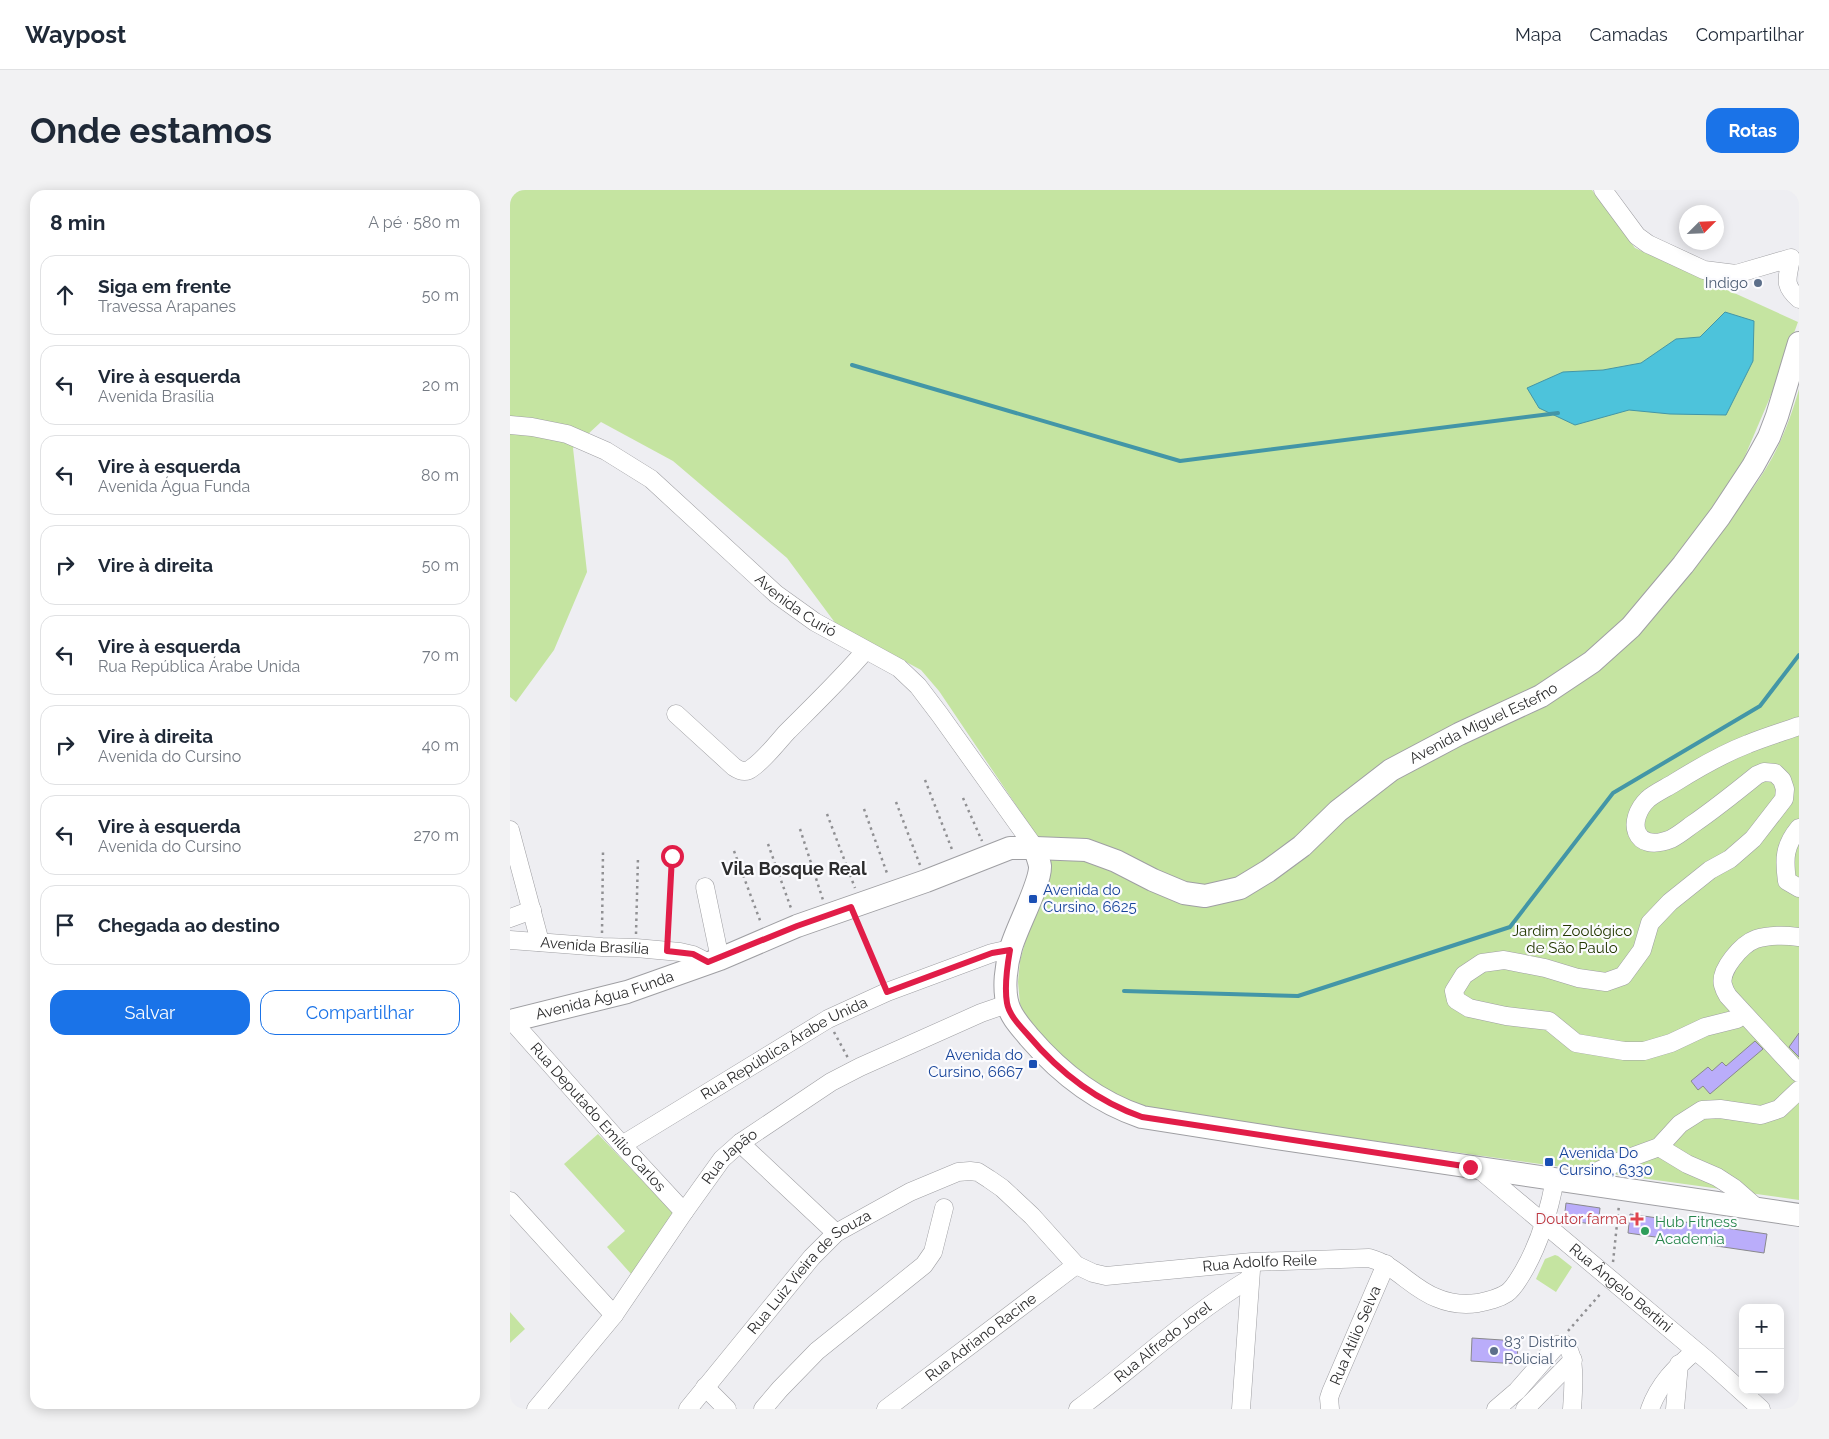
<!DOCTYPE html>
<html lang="pt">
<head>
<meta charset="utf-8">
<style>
	body { margin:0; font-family:Raleway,sans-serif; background:#f2f2f3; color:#1f2937 }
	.controls { position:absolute; right:15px; bottom:15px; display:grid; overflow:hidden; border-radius:10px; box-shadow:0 2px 12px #0003 }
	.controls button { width:45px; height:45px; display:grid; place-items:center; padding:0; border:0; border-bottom:1px solid #e0e1e3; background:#fff; color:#1f2937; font:25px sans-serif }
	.compass { position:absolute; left:1169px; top:15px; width:45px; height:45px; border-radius:50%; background:#fff; box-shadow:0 2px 12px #0003; rotate:66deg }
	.stop { position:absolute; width:15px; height:15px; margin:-11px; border:4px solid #e11d48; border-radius:50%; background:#fff }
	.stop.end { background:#e11d48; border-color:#fff; box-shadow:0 1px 5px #0008 }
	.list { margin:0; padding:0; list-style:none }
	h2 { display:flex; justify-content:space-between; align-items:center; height:65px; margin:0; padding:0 20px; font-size:21px }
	h2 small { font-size:16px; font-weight:400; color:#747a83 }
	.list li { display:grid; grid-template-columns:32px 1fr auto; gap:15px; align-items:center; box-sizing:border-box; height:80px; margin:0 10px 10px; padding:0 10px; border:1px solid #e0e1e3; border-radius:15px }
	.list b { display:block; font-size:19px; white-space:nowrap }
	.list p { margin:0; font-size:16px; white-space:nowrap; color:#747a83 }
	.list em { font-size:16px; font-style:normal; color:#747a83 }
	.actions { display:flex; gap:10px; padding:15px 20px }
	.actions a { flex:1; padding:11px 0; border:1px solid #1a73e8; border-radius:15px; text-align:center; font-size:18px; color:#1a73e8 }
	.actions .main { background:#1a73e8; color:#fff }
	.icon { flex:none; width:28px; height:28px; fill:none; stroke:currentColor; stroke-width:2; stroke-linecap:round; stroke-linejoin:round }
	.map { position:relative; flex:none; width:1289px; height:1219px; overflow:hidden; border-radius:15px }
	header { display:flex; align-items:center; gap:30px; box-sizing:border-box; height:70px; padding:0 25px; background:#fff; border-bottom:1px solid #e0e1e3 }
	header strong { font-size:24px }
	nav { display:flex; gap:28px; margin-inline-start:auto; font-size:18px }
	.intro { display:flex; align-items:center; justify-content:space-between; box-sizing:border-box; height:120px; padding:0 30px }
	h1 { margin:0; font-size:35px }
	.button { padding:12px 22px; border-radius:15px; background:#1a73e8; color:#fff; font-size:18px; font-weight:700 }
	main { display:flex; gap:30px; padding:0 30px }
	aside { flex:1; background:#fff; border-radius:15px; box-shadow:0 2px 12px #0003 }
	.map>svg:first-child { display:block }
	.green { fill:#c5e4a1 }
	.water { fill:#4dc3db; stroke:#4396a7 }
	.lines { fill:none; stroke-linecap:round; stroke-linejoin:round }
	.stream { stroke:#4396a7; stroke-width:4 }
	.building { fill:#baadfa; stroke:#89898c }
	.minor-casing { stroke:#9f9fa3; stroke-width:19 }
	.major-casing { stroke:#9f9fa3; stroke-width:24 }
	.path { stroke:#909093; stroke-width:2.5; stroke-dasharray:2.5 4; stroke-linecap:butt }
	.minor { stroke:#fff; stroke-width:18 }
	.major { stroke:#fff; stroke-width:22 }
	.route { stroke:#e11d48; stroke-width:6 }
	.service-dot { fill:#5c6f8a; stroke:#fbfbfe; stroke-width:2 }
	.transit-dot { fill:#1a4fb4; stroke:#fbfbfe; stroke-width:2 }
	.health-dot { fill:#e0444e; stroke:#fbfbfe; stroke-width:2 }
	.leisure-dot { fill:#2e9e5b; stroke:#fbfbfe; stroke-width:2 }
	.labels { text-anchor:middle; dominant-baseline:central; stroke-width:4.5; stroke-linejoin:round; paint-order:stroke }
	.service-label { font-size:15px; fill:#4e5e75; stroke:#fbfbfe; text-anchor:end }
	.street-label { font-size:15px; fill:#2c2c2d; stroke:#fbfbfe }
	.transit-label { font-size:15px; fill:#164399; stroke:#fbfbfe; text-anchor:start }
	.park-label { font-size:15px; fill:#233700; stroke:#fbfbfe }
	.health-label { font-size:15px; fill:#be3a42; stroke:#fbfbfe; text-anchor:end }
	.leisure-label { font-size:15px; fill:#27864d; stroke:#fbfbfe; text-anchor:start }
	.quarter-label { font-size:18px; font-weight:bold; fill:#2c2c2d; stroke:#fbfbfe }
</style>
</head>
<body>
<header>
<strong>Waypost</strong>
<nav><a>Mapa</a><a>Camadas</a><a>Compartilhar</a></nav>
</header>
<div class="intro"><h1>Onde estamos</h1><a class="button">Rotas</a></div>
<main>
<aside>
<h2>8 min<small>A pé · 580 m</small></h2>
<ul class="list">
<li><svg class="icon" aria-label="ahead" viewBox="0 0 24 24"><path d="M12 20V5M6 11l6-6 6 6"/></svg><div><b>Siga em frente</b><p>Travessa Arapanes</p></div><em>50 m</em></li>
<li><svg class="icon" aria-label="left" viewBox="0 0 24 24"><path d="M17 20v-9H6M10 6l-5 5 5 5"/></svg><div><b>Vire à esquerda</b><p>Avenida Brasília</p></div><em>20 m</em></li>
<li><svg class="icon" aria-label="left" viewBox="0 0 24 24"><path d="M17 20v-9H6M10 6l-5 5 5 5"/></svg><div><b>Vire à esquerda</b><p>Avenida Água Funda</p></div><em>80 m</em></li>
<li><svg class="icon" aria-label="right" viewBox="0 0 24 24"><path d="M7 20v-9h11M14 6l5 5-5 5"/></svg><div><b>Vire à direita</b></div><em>50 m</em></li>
<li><svg class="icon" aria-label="left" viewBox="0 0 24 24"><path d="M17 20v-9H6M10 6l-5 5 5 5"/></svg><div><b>Vire à esquerda</b><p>Rua República Árabe Unida</p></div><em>70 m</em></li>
<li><svg class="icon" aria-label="right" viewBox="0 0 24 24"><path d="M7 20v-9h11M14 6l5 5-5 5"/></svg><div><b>Vire à direita</b><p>Avenida do Cursino</p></div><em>40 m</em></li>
<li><svg class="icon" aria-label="left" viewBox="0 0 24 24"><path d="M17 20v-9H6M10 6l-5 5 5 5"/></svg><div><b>Vire à esquerda</b><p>Avenida do Cursino</p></div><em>270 m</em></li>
<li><svg class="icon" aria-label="arrive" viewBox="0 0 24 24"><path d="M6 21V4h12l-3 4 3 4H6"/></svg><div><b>Chegada ao destino</b></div></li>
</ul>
<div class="actions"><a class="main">Salvar</a><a>Compartilhar</a></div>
</aside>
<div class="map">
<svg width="1289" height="1219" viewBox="0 0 1289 1219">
	<rect width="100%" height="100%" fill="#eeeef2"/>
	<path class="green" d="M0 0H1082L1125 58 1288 132 1264 198 1232 273 1233 311C1262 275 1276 244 1289 199V1010L634 919 605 907 543 860 515 826 510 814 508 792 510 771 539 664 429 501 411 480 326 434 277 368 163 271 91 232 63 258 77 382 44 460 6 512 0 507Z
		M88 944 163 1023 122 1085 97 1057 115 1041 54 974Z
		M1045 1065 1048 1066 1062 1077 1046 1102 1026 1089 1035 1069Z
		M0 1122 15 1139 0 1153Z"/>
	<path class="water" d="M1215 122 1244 131 1243 171 1216 225 1160 224 1119 220 1065 235 1029 218 1017 198 1053 182 1093 180 1131 173 1166 149 1190 147Z"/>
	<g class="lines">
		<path class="stream" d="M342 175 670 271 1048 223
			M614 801 788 806 1000 737 1103 603 1250 516 1289 465"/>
	</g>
	<path class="building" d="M1289 843V867L1279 857Z
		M1245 851 1253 859 1200 904 1193 896 1188 900 1181 891 1198 877 1202 881 1212 872 1216 876Z
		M1056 1013 1090 1018 1088 1035 1054 1030Z
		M1120 1024 1257 1044 1254 1063 1118 1043Z
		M962 1148 1007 1151 1008 1174 961 1171Z"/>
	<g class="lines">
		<defs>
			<g id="minor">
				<path d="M1093 0 1127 46 1138 54 1194 80 1226 84 1281 68C1278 88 1272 94 1289 109"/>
				<path id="s1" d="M0 235 22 237 57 244 96 261 141 289 266 404 305 432 389 478 408 496 430 525 525 658"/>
				<path d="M166 524 224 577C230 581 236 583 242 578 255 569 266 554 277 542 304 515 331 489 355 461"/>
				<path d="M1289 638C1274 656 1274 669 1277 691L1289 698"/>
				<path d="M0 640 30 752"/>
				<path d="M195 697 210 769"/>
				<path d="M0 728 22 720"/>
				<path d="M1289 747C1276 745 1258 745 1246 749 1232 754 1209 780 1213 795 1214 799 1216 803 1218 806L1289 883"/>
				<path id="s2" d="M0 750 92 757 126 758 170 762 183 765 197 772"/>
				<path d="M1233 823 1227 829 1195 837 1161 853 1134 861H1114L1066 853 1039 831 996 826 959 818 946 810 944 801 954 785 972 773 994 770 1035 778 1068 788 1096 792 1113 786 1132 760 1140 733 1160 712 1200 680 1220 669 1243 649 1274 609 1275 599 1272 590 1265 583 1254 582 1247 585C1226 602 1205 619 1183 634 1176 639 1169 645 1161 649 1123 664 1116 630 1138 609 1145 603 1156 598 1164 593 1188 578 1212 564 1238 554 1255 547 1272 542 1289 536"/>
				<path id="s3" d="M2 831 112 955 174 1022"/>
				<path d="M230 953 326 1043"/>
				<path id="s4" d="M112 955 318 829 377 802 482 763 500 759"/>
				<path d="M1149 957 1177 974 1207 987 1224 998 1248 1019"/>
				<path id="s5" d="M969 979 1198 1171 1251 1219"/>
				<path d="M1064 992 1108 972 1149 957 1170 934 1192 920 1210 919 1251 925 1269 919 1289 900"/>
				<path d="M0 1011 104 1125"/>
				<path d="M195 1197 217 1219"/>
				<path id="s6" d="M26 1219 104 1125 174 1022 212 969 230 953 321 892 350 877 471 823 497 814"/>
				<path id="s7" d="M178 1219 302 1067 326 1043 400 1002 448 982 460 981 468 982 479 989 492 998 522 1026 566 1075 583 1083 596 1086 742 1072 859 1068C886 1075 902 1099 927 1108 941 1114 954 1115 968 1113 978 1111 988 1109 997 1103 1004 1098 1008 1090 1013 1082 1030 1053 1039 1022 1045 989"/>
				<path d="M253 1219 270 1199 307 1161 414 1075 423 1062 434 1018"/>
				<path id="s8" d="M376 1219 566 1075"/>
				<path id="s9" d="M568 1219C626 1176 678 1126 739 1089"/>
				<path d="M731 1219 741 1080"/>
				<path id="s10" d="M820 1219 819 1208 821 1202 876 1074"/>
				<path d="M986 1219 1007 1201 1047 1155 1054 1154C1067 1162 1063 1204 1062 1219"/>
				<path d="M1015 1219 1063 1170"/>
				<path d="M1140 1219C1149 1194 1165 1178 1185 1161"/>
				<path d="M1165 1219 1169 1174"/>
			</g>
			<g id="major">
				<path d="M525 658C526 664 529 670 530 676 531 693 506 739 501 758 496 775 493 799 498 815 501 827 511 837 519 847 550 883 587 912 632 927L779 950 1289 1025"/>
				<path id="s11" d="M0 831 117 802 210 769 287 736 416 691 500 658H525L576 660 606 671 643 690 674 703 695 706 730 698 758 681 792 656 828 621 881 580 949 544 1031 506 1082 472 1121 437 1173 375 1210 326 1243 276 1259 247 1267 226 1289 153"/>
			</g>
		</defs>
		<use href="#minor" class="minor-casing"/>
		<use href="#major" class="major-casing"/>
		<path class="path" d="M415 590 443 662
			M453 608 472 651
			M386 612 410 675
			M354 619 378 686
			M317 624 345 698
			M290 639 313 710
			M258 654 282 721
			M224 661 251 733
			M347 732 372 789
			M92 743 93 662
			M126 744 128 667
			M158 747 161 666
			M324 842 338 868
			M1103 1072 1109 1015
			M1058 1141 1092 1102"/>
		<use href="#minor" class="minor"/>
		<use href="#major" class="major"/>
	</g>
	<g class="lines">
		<path class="route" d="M162 666 157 761 183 764 198 772 287 736 341 717 377 802 482 763 500 760C497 777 494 796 497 813 499 825 510 836 518 845 549 882 586 911 632 927L960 977"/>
	</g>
	<g class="service-dot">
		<circle cx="1248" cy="93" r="5"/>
		<circle cx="984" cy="1161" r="5"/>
	</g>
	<g class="transit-dot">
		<rect x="518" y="704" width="10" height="10" rx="2.5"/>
		<rect x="518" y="869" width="10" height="10" rx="2.5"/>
		<rect x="1034" y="967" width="10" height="10" rx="2.5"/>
	</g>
	<path class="health-dot" d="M1124.5 1021.5h5v5h5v5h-5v5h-5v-5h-5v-5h5z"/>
	<circle class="leisure-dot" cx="1135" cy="1041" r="5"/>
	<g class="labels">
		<g class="service-label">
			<text x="1238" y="93">Indigo</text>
			<text x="994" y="1152" text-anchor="start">83° Distrito<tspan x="994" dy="17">Policial</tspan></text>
		</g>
		<g class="street-label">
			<text stroke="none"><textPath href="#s1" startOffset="346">Avenida Curió</textPath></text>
			<text stroke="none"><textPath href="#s11" startOffset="1066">Avenida Miguel Estefno</textPath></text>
			<text stroke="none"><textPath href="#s2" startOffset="85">Avenida Brasília</textPath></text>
			<text stroke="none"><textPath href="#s11" startOffset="98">Avenida Água Funda</textPath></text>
			<text stroke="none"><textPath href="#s4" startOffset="189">Rua República Árabe Unida</textPath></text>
			<text stroke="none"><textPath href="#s3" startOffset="129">Rua Deputado Emílio Carlos</textPath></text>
			<text stroke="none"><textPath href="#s6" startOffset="319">Rua Japão</textPath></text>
			<text stroke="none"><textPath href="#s7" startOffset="709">Rua Adolfo Reile</textPath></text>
			<text stroke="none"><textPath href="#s7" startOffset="184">Rua Luiz Vieira de Souza</textPath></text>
			<text stroke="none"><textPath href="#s5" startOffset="185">Rua Ângelo Bertini</textPath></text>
			<text stroke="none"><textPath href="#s10" startOffset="79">Rua Atílio Selva</textPath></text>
			<text stroke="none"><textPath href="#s8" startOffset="119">Rua Adriano Racine</textPath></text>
			<text stroke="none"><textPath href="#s9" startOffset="108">Rua Alfredo Jorel</textPath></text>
		</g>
		<g class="transit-label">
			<text x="533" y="700">Avenida do<tspan x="533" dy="17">Cursino, 6625</tspan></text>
			<text x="513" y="865" text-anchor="end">Avenida do<tspan x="513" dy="17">Cursino, 6667</tspan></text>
			<text x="1049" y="963">Avenida Do<tspan x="1049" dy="17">Cursino, 6330</tspan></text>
		</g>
		<g class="park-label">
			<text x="1062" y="741">Jardim Zoológico<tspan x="1062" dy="17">de São Paulo</tspan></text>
		</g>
		<g class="health-label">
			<text x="1117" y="1029">Doutor farma</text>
		</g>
		<g class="leisure-label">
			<text x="1145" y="1032">Hub Fitness<tspan x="1145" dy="17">Academia</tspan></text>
		</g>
		<g class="quarter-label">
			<text x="284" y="678">Vila Bosque Real</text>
		</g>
	</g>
</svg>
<div class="controls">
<button>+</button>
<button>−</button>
</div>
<svg class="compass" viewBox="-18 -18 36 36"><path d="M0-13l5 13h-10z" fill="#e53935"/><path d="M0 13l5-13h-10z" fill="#747a83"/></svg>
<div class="stop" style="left:162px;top:666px"></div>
<div class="stop end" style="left:960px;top:977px"></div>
</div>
</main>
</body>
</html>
